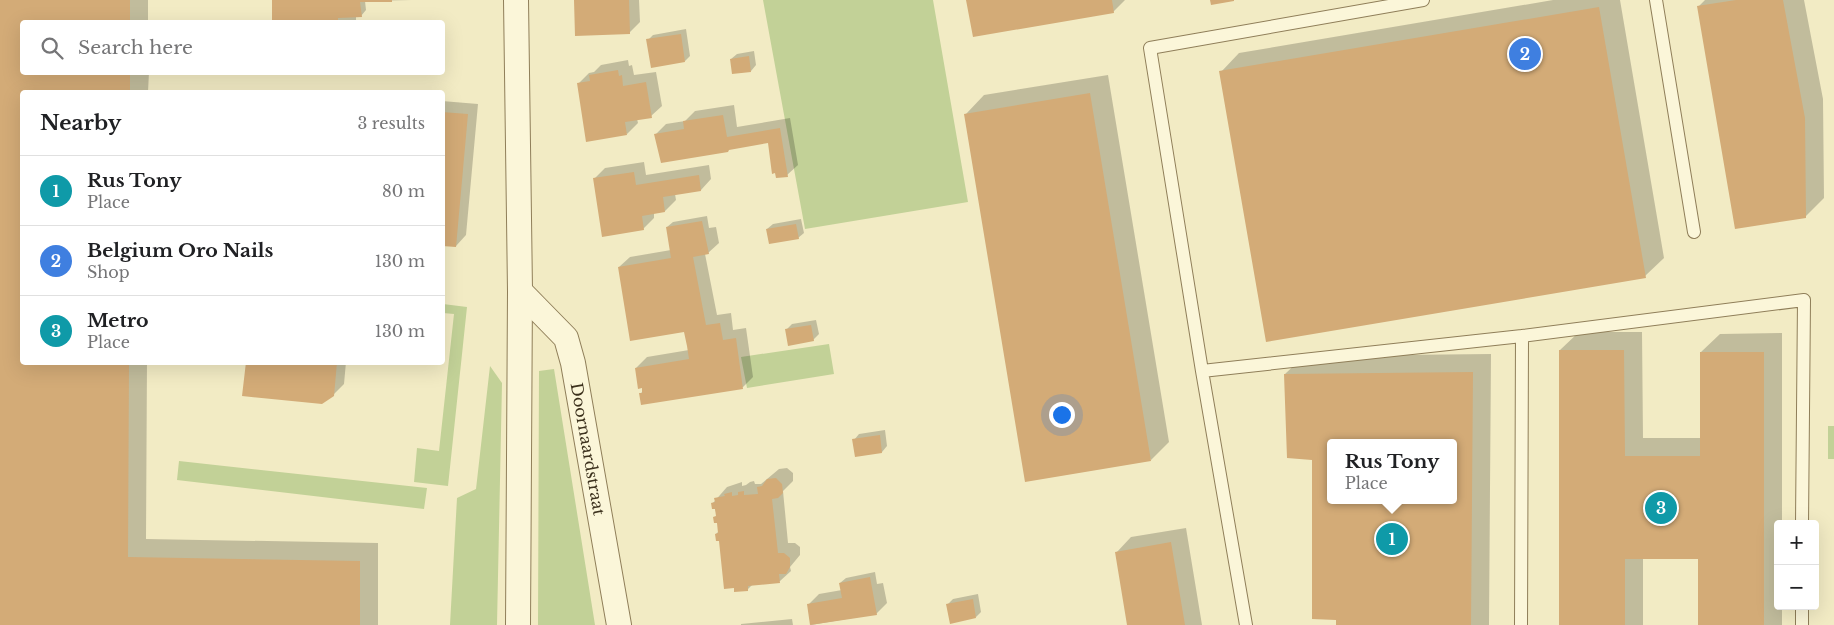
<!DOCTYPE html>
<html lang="en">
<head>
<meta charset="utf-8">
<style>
	body { margin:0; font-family:"Libre Baskerville",serif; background:#f2f2f2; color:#202124 }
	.controls { position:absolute; right:15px; bottom:15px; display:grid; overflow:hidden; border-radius:5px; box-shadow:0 5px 20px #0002 }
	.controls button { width:45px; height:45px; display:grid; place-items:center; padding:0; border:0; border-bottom:1px solid #e0e0e0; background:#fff; color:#202124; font:25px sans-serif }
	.you { position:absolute; left:1061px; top:414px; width:18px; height:18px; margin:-12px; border:4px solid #fff; border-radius:50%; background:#1a73e8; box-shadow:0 0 0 8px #1a73e833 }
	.badge { display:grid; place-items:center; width:32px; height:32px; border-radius:50%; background:#0b8043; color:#fff; font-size:16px; font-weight:700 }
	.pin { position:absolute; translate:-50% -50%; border:2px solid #fff; box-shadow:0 1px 5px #0006 }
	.popup { position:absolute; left:1327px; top:439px; width:130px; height:65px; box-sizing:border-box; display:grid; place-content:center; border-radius:5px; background:#fff; filter:drop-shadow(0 1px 4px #0005); font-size:16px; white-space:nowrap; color:#757577 }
	.popup b { font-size:19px; color:#202124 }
	.popup::after { content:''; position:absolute; left:50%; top:100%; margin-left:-10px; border:10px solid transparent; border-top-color:#fff }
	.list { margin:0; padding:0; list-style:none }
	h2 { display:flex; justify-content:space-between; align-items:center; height:65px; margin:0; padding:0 20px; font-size:21px }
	h2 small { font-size:16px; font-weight:400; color:#757577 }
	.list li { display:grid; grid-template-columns:32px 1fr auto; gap:15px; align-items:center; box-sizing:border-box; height:70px; padding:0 20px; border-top:1px solid #e0e0e0 }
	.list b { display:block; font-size:19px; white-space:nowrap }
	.list p { margin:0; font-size:16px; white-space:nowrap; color:#757577 }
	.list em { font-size:16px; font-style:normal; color:#757577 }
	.icon { flex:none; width:28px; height:28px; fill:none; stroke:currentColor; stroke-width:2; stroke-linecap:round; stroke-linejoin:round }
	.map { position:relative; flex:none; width:1834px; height:625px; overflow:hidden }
	.search { position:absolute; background:#fff; box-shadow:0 5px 20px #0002; left:20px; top:20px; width:425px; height:55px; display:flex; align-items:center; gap:12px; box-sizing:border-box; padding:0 18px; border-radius:5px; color:#757577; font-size:19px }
	.panel { position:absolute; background:#fff; box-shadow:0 5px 20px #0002; left:20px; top:90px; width:425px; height:275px; border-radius:5px }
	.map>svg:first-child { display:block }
	.green { fill:#c2d197 }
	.shadow { fill:#0003; fill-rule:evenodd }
	.building { fill:#d3ab77; fill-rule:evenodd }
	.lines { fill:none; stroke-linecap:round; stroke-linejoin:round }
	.lane-casing { stroke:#8f7e59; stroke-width:14 }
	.street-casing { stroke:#8f7e59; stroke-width:26 }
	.lane { stroke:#fbf6d9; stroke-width:12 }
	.street { stroke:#fbf6d9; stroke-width:24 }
	.labels { text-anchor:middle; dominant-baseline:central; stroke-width:4; stroke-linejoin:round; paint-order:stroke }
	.street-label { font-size:16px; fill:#3d321e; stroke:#f8f4d5 }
</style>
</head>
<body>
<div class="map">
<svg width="1834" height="625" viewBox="0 0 1834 625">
	<rect width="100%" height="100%" fill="#f2ebc4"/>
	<path class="green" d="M763 0H933L968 202 805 229Z
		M443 304 467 307 448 486 414 482 417 448 439 451 454 314 443 313Z
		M829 344 834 374 747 388 741 357Z
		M490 366 502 383 497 625H450L457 498 476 489Z
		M554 369 595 625H538L539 371Z
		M1828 426H1834V459H1828Z
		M179 461 427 488 424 509 177 480Z"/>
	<path class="shadow" d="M0 0H148V22H22V72H149L148 92H22V362H147L146 539 378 543V625H0Z
		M273 0H412L365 1 366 10 361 16H356V22H274Z
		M576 0H639L640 22 629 33Z
		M968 0H1125L1113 12Z
		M1553 0H1620L1664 258 1645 276 1221 72 1239 53Z
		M1705 0H1804L1823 99 1824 198 1805 217 1698 7Z
		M686 29 690 56 685 61 648 40 653 35Z
		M754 51 756 65 751 71 731 59 737 54Z
		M628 60 629 66 632 65 634 75 656 72 662 106 651 116 637 119 638 123 627 134 578 84 589 73 594 72 601 65Z
		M1108 75 1169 442 1151 460 966 114 984 95Z
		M442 101 478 104 466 235 456 246 442 245Z
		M734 105 737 127 790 118 798 165 787 175 769 142 656 134 666 124 685 121 695 111Z
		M644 162 646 175 709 165 711 179 701 190 675 194 676 200 665 211 654 213V218L643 229 594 179 605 168Z
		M707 216 709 228 716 227 719 243 708 253 705 254 717 315 731 313 733 330 746 328 753 377 743 387 640 394 643 391 636 368 647 357 689 350 685 330 619 267 630 257 671 250 667 227 673 222Z
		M801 219 804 233 798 238 767 229 773 224Z
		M816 320 819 334 813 340 786 330 792 324Z
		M1579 332H1642L1643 438H1702L1701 352 1720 334 1782 333V524H1778V606H1782V625H1699V558H1643V625H1560V350Z
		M1491 354 1489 625H1337L1313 458 1285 374 1304 356ZM1331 443H1453V500H1331Z
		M247 362H346L344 384 333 395Z
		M885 430 887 446 882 452 856 456 854 440 859 434Z
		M787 468 793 473V481L783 491 788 543H795L800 547V555L790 567 791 571 780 581 753 584 747 590 716 534 719 531 717 515 713 503 727 487 742 482V486L746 485 750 482 754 481 755 484H761L779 469Z
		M1186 528 1202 625H1128L1116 553 1131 537Z
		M875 572 877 584 883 583 887 603 876 614 811 625 808 605 819 594 842 590 840 583 846 578Z
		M978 594 981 612 976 617 948 604 953 599Z
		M792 619 793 625H741V624Z"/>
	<path class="building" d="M0 0H130V22H22V72H130V92H22V362H129L128 557 360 561V625H0Z
		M272 0H392V2H360L362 17 338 18V22H272Z
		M574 0H629L630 34 575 36Z
		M966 0H1112L1114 13 973 37Z
		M1210 0H1234V1L1211 5Z
		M1736 0H1783L1805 118 1806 218 1735 229 1697 6Z
		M1599 7 1646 278 1266 342 1219 71Z
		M681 34 685 62 651 68 646 39Z
		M749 56 751 72 732 74 730 59Z
		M618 70 619 76 622 75 623 86 646 82 652 118 625 122 627 135 586 142 577 83 590 81 589 75Z
		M1090 93 1151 461 1025 482 964 114Z
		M442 112 468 114 456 247 442 246Z
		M723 115 727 137 780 128 788 177 776 178 775 173 772 174 768 143 729 150 728 152 661 163 654 134 684 129 683 121Z
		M634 172 636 185 699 175 701 191 663 197 665 212 642 216 644 230 602 237 593 178Z
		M702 221 709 254 693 257 706 325 720 323 723 340 736 338 743 389 641 405 639 393H642V388L638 389 635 368 689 359 687 346 684 332 630 341 618 267 671 258 666 227Z
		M796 224 799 239 769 244 766 229Z
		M811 325 814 341 788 346 785 329Z
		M1559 350H1624L1625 456H1700V352H1764V625H1698V559H1625V625H1559Z
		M246 362H337L334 396 322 404 242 396Z
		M1473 372 1471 625H1336V620L1312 619V460L1287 458 1284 374ZM1331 443H1453V500H1331Z
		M880 435 882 453 855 457 852 439Z
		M776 478 782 484 783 493 778 498 772 499 778 553H784L790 558V567L786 574H779L780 583 748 586V591L734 592V588L724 589 719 541H716L715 534 718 533 717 523H714L713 517 716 516 715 509H712L711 503 715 502 714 498 725 496 724 494 732 492V496L738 495V492L744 491V495L758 494 757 487 762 486 767 479Z
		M1171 542 1185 625H1127L1115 552Z
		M870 577 877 615 810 625 807 604 842 598 839 583Z
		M973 599 976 618 950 624 946 604Z"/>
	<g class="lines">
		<defs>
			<path id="lane" d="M1656 0 1694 232
				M1202 371 1522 336
				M1246 625 1202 371 1150 48 1423 0
				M1521 625 1522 336 1804 300 1802 524
				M1802 625V606"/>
			<g id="street">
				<path d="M516 0 520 291 518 625"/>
				<path id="s1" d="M520 291 566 338 573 363 619 625"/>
			</g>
		</defs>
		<use href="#lane" class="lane-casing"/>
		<use href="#street" class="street-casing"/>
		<use href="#lane" class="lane"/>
		<use href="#street" class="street"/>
	</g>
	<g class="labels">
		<g class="street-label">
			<text stroke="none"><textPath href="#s1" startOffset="179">Doornaardstraat</textPath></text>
		</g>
	</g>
</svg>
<div class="controls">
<button>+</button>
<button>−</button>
</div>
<div class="you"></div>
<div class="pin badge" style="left:1392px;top:539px;background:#0f9aa8">1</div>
<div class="popup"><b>Rus Tony</b>Place</div>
<div class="pin badge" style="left:1525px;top:54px;background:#3f7fe0">2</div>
<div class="pin badge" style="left:1661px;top:508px;background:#0f9aa8">3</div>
<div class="search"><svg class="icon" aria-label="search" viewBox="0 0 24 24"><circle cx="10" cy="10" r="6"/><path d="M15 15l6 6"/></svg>Search here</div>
<section class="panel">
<h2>Nearby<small>3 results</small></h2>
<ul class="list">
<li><span class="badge" style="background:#0f9aa8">1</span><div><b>Rus Tony</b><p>Place</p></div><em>80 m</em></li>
<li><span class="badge" style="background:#3f7fe0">2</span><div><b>Belgium Oro Nails</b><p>Shop</p></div><em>130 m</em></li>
<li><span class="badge" style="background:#0f9aa8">3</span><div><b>Metro</b><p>Place</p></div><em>130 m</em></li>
</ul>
</section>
</div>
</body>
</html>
